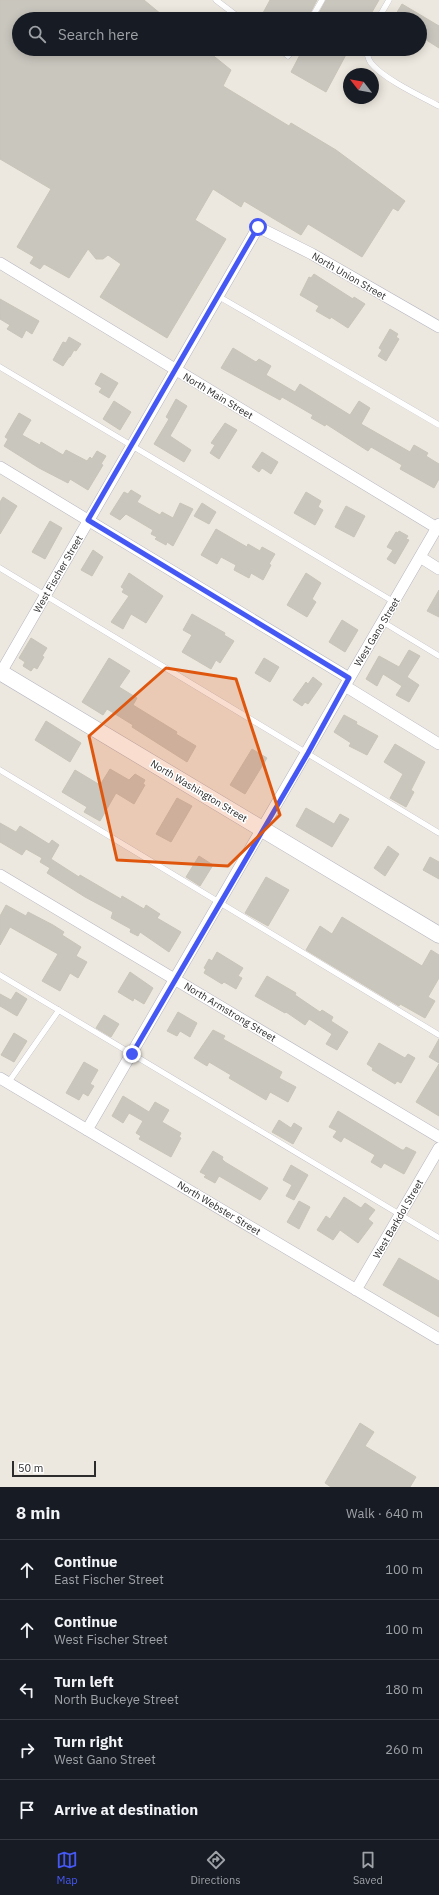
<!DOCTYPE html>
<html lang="en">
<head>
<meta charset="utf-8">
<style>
	body { margin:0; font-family:"IBM Plex Sans",sans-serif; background:#242831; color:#f1f3f6 }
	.compass { position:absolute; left:343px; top:68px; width:36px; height:36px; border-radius:50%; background:#171b24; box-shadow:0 2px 10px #0003; rotate:301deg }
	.scale { position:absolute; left:12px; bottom:10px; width:84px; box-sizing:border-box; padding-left:4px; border:2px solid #2c2c2c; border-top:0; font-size:11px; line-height:14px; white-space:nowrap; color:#2c2c2c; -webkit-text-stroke:3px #fff; paint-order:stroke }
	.stop { position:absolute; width:12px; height:12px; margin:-9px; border:3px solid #4658f4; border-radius:50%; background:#fff }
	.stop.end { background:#4658f4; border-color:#fff; box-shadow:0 1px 4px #0008 }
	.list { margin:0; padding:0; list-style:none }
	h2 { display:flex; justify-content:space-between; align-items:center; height:52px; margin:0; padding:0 16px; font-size:17px }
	h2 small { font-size:13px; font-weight:400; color:#9ea1a6 }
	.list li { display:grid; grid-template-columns:26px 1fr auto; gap:12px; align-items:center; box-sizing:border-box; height:60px; padding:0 16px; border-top:1px solid #363941 }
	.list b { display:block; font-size:15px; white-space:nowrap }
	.list p { margin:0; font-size:13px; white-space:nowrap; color:#9ea1a6 }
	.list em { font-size:13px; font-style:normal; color:#9ea1a6 }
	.icon { flex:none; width:22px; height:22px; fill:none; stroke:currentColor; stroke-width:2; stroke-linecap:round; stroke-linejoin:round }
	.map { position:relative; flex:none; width:439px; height:1487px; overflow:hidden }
	.search { position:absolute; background:#171b24; box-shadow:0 2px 10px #0003; left:12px; right:12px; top:12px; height:44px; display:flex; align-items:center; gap:10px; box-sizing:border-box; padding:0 14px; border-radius:22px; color:#9ea1a6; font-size:15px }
	.sheet { height:352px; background:#171b24 }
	nav { display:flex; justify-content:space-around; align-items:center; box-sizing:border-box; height:56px; border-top:1px solid #363941; background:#171b24; font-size:11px; color:#9ea1a6 }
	nav a { display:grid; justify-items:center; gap:2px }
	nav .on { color:#4658f4 }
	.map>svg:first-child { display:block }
	.building { fill:#c9c6be; stroke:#c9c4b9 }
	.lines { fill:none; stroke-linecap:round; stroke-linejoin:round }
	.lane-casing { stroke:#b3b4bf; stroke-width:6 }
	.street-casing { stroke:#b3b4bf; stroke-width:12 }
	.secondary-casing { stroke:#b3b4bf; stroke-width:17 }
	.lane { stroke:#fff; stroke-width:5.5 }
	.street { stroke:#fff; stroke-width:11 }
	.secondary { stroke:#fff; stroke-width:16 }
	.route { stroke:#4658f4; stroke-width:5 }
	.marked { fill:#df570e; fill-opacity:0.2; stroke:#df570e; stroke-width:3; stroke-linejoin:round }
	.labels { text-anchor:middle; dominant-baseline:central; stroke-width:3; stroke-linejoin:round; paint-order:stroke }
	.street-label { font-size:10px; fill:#2c2c2c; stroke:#fff }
</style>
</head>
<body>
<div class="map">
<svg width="439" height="1487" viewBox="0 0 439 1487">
	<rect width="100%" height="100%" fill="#ede8df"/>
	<path class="building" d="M0 0H144L167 19H19V49H205L231 70 223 86 289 126 291 123 336 150 405 201 398 211 393 208 362 257 308 224 301 235 244 201 241 207 213 189 195 220 226 239 167 338 100 297 121 264 108 255 103 259H96L88 249 69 278 44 264 40 269 30 263 34 257 17 247 51 189 0 159Z
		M270 0H317L307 19H273L263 13Z
		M326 0H379L368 19H316Z
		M402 4 439 26V48L420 36V19H393Z
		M303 49H349L326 92 291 72Z
		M314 274 353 299 354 297 365 304 348 328 331 317 330 319 316 311 319 306 300 295 309 277 311 278Z
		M0 299 39 321 32 334 26 330 22 338 7 329 10 325 0 319Z
		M390 329 398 334 396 337 399 339 386 361 378 356 382 350 379 348Z
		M69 337 81 344 76 351 74 350 70 357H69L63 366 53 360 63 342 66 343Z
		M233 348 256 362 259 359 271 366 266 375 295 392 300 384 350 415 359 401 370 408 361 424 410 452 414 445 428 453 426 456 439 464V479L434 488 400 469 402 465 371 447 368 451 326 424 325 426 311 418 313 415 282 397 280 400 221 368Z
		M101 373 118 383 109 398 99 392 102 388 95 384Z
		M176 399 187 406 170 436 191 450 184 462 154 444 169 419 166 417Z
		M114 401 131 412 120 430 103 419Z
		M19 413 31 420 22 435 40 445 41 442 63 455 66 450 87 461 90 457 92 459 97 451 106 456 101 464 103 465 88 490 70 479 68 483 39 468 4 446 8 439 5 437Z
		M225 423 237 430 219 459 210 453 215 445 211 443Z
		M262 452 278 462 271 474 262 468 259 472 252 467Z
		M131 490 141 496 137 502 160 515 162 512 173 518 180 503 193 509 173 546 167 542 166 545 155 539 157 537 151 534 153 530 126 514 120 520 110 514 124 492 128 494Z
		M306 492 321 501 318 507 323 510 315 525 294 513Z
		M3 497 17 506 0 534V502Z
		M202 503 216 512 209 524 194 516Z
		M346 506 365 516 354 537 335 527Z
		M50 521 62 528 45 559 32 552Z
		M216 529 247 547 248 544 260 551 262 547 275 554 269 564 271 565 263 580 251 573 249 578 234 570 236 565 221 557 217 564 201 555Z
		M399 531 408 536 406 539 409 540 395 564 387 559 393 550 387 547 396 532 398 533Z
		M93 550 103 557 92 576 81 570Z
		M129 573 163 596 146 623 131 614 123 629 111 622 129 596 122 592 124 589 121 587Z
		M306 573 321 583 312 599 316 602 307 617 287 605Z
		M439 590V617L427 611Z
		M192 614 225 633 224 635 234 641 220 663 216 660 211 669 182 652 192 635 183 630Z
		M342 620 358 630 345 652 329 642Z
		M31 638 47 648 42 656 44 657 37 669 34 667 31 671 23 666 25 662 19 658Z
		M409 650 420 656 407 677 419 685 409 702 396 695 402 686 383 674 377 686 366 679 379 656 399 667Z
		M109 658 130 671 119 687 137 698 133 705 177 732 176 734 196 746 187 762 132 727 133 725 107 709 103 715 82 702Z
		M264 658 279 667 270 682 255 673Z
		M313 677 322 684 308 704 305 702 302 706 293 700 306 682 308 684Z
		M344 715 357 722 356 724 378 736 367 755 349 746 351 743 334 732Z
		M46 721 81 743 70 762 35 740Z
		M395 744 425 762 411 790 414 792 406 807 390 798 403 774 384 762Z
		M252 749 267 758 245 794 230 785Z
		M110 769 129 780 135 774 145 780 143 784 145 785 134 804 116 793 100 821 84 812 87 807 62 792 75 770 100 785Z
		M177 798 192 806 171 842 156 834Z
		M306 808 334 824 340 814 349 819 332 847 296 826Z
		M0 823 16 832 20 826 49 844 52 840 59 845 51 859 79 877 80 875 121 899 122 896 144 909 146 905 160 914 157 918 181 932 169 952 140 932 138 936 130 932 131 929 111 918 113 912 85 897 47 873 50 868 40 862 42 858 26 849 22 855 0 842Z
		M388 846 399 854 385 876 374 868Z
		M199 856 213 865 200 886 186 877Z
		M430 857 439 862V879L423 870Z
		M266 877 289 890 268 926 245 913Z
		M6 905 26 916 28 912 53 925 64 932 62 935 81 947 76 956 87 962 78 978 70 973 60 991 42 981 58 954 10 927 0 945V916Z
		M342 917 422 966 431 950 439 955V978L428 997 435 1001 425 1018 400 1004 399 1006 306 950 320 926 332 934Z
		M217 952 243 968 238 976 242 978 236 989 224 982 222 984 204 973 206 969 204 968 209 959 212 961Z
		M130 972 153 988 144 1004 134 998 133 1001 118 992Z
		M267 976 296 993 295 995 320 1012 322 1010 333 1017 331 1021 348 1032 337 1050 326 1044 332 1034 309 1019 305 1025 286 1012 285 1013 255 996Z
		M16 992 27 999 17 1016 0 1006V994L11 1000Z
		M178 1012 197 1023 190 1037 180 1031 177 1036 167 1031Z
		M104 1015 119 1024 111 1037 96 1028Z
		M213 1030 225 1036 223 1039 282 1072 279 1078 296 1087 288 1102 270 1092 266 1100 229 1078 231 1075 209 1062 207 1066 194 1058Z
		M14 1033 27 1041 14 1062 1 1055Z
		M439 1039V1063L429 1057Z
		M379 1043 405 1058 408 1054 415 1058 401 1083 397 1081 395 1084 372 1070 373 1068 367 1064Z
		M84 1062 98 1070 90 1084 94 1086 88 1096 83 1093 79 1100 66 1093Z
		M439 1064V1116L416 1102Z
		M123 1096 149 1112 155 1102 169 1110 162 1122 181 1133 179 1137 181 1138 171 1157 139 1139 141 1136 136 1133 143 1121 129 1113 123 1123 112 1116Z
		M338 1111 402 1150H404L406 1147 416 1152 404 1174 384 1163 381 1168 371 1162 375 1155 344 1137 341 1142 333 1137 337 1131 329 1127Z
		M279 1120 291 1128 294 1123 302 1128 293 1144 272 1132Z
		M213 1151 223 1157 222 1159 225 1162 268 1188 260 1200 219 1176 215 1183 204 1177 206 1175 200 1172Z
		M291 1165 308 1175 294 1200 286 1196 292 1185 283 1180Z
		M344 1197 361 1208 365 1203 375 1210 368 1219 373 1223 358 1243 340 1230 333 1240 317 1230 326 1216 330 1219Z
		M299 1201 310 1207 299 1229 287 1222Z
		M399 1258 439 1281V1317L383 1285Z
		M360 1423 374 1432 365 1446 416 1477 410 1487H331L325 1483Z"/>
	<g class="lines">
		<defs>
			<path id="lane" d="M216 0 241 19
				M311 19 322 0
				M378 19 389 0
				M280 49 288 56 293 49
				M366 49C367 54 368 59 371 63 382 78 422 97 439 106
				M218 296 439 425
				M0 367 394 602
				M0 568 439 833
				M383 622 439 656
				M0 770 439 1035
				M0 975 439 1238
				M8 1083 59 1010"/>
			<path id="street" d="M0 263 437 528
				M0 467 349 678
				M420 557 439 569
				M0 674 258 227 312 254 439 327
				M345 686 439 744
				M0 875 439 1137
				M0 1078 439 1339
				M87 1130 439 524
				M356 1290 439 1148"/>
			<path id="secondary" d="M0 672 439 935"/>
		</defs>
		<use href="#lane" class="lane-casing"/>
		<use href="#street" class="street-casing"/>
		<use href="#secondary" class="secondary-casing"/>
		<use href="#lane" class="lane"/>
		<use href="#street" class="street"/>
		<use href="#secondary" class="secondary"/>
	</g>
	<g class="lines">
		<path class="route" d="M132 1054 308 753 349 678 88 520 258 227"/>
	</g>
	<path class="marked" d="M166 668 236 679 280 815 228 866 117 860 89 736Z"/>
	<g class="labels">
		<g class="street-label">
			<text transform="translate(349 276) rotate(30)">North Union Street</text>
			<text transform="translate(218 396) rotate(31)">North Main Street</text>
			<text transform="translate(58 574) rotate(-60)">West Fischer Street</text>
			<text transform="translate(377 632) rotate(-59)">West Gano Street</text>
			<text transform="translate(199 791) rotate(31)">North Washington Street</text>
			<text transform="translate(230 1012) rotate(31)">North Armstrong Street</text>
			<text transform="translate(219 1208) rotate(31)">North Webster Street</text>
			<text transform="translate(398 1219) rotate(-60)">West Barkdol Street</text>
		</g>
	</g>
</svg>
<svg class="compass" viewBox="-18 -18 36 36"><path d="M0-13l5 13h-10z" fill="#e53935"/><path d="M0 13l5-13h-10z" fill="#9ea1a6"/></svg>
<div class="scale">50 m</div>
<div class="stop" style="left:258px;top:227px"></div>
<div class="stop end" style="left:132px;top:1054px"></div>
<div class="search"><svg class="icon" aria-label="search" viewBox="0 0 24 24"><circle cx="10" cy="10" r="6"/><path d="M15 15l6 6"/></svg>Search here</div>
</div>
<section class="sheet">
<h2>8 min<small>Walk · 640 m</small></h2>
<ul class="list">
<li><svg class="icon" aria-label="ahead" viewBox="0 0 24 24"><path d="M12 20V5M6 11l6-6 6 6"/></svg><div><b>Continue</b><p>East Fischer Street</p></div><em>100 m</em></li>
<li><svg class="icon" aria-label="ahead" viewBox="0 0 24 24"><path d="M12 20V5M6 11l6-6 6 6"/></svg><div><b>Continue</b><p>West Fischer Street</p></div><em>100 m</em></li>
<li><svg class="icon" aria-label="left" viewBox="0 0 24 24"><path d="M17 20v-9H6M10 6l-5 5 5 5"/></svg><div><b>Turn left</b><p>North Buckeye Street</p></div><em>180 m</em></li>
<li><svg class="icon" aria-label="right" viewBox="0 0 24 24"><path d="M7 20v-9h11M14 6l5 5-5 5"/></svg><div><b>Turn right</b><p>West Gano Street</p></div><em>260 m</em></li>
<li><svg class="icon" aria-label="arrive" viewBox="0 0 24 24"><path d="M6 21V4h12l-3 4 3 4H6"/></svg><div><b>Arrive at destination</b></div></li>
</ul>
</section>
<nav>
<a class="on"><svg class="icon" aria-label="map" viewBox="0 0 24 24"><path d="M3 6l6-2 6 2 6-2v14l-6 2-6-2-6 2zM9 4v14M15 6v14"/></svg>Map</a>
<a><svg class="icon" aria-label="directions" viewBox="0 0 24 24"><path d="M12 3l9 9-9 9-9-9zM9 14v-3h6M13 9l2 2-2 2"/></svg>Directions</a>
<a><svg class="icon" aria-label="saved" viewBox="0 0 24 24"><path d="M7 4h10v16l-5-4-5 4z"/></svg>Saved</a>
</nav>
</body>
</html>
